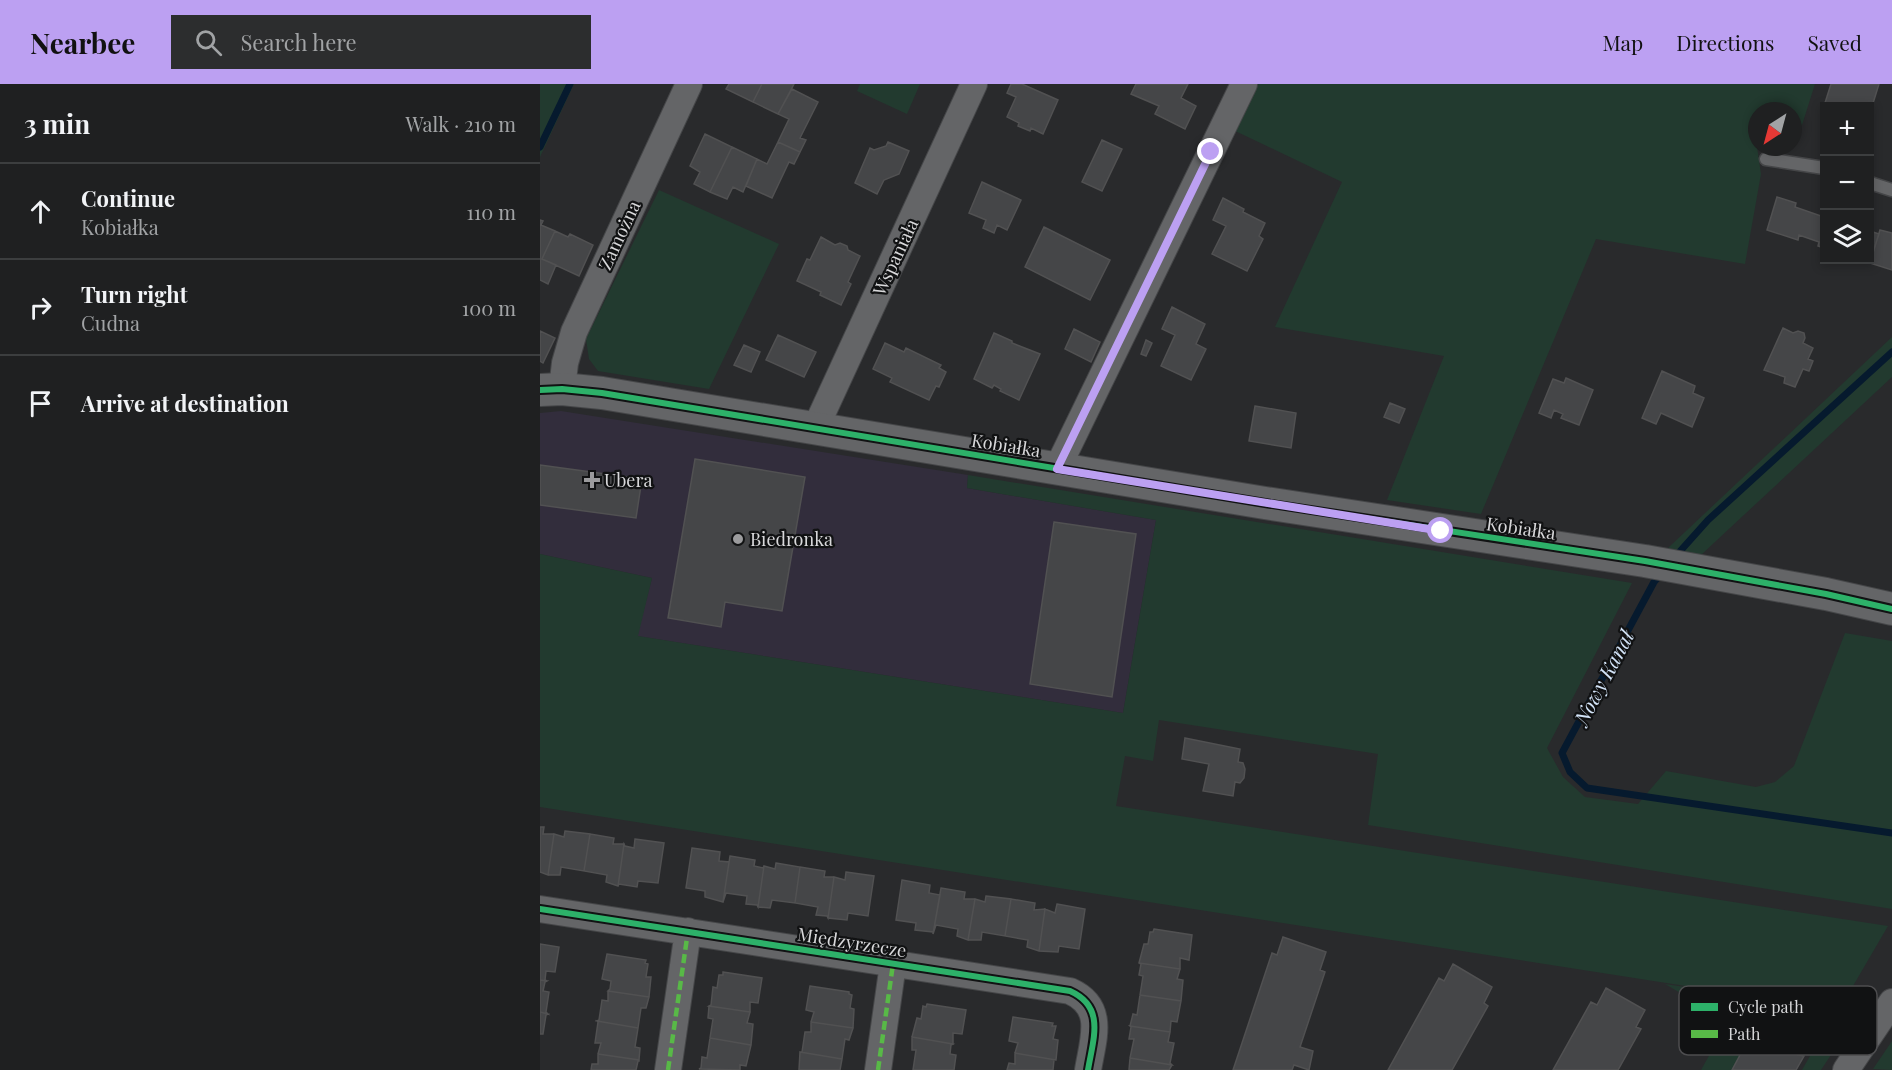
<!DOCTYPE html>
<html lang="en">
<head>
<meta charset="utf-8">
<style>
	body { margin:0; font-family:"Playfair Display",serif; background:#2c2d2e; color:#f1f3f6 }
	.controls { position:absolute; right:18px; top:18px; display:grid; overflow:hidden; border-radius:0px; box-shadow:0 3px 9px #0003 }
	.controls button { width:54px; height:54px; display:grid; place-items:center; padding:0; border:0; border-bottom:2px solid #3c3e3f; background:#1f2021; color:#f1f3f6; font:30px sans-serif }
	.compass { position:absolute; left:1208px; top:18px; width:54px; height:54px; border-radius:50%; background:#1f2021; box-shadow:0 3px 9px #0003; rotate:216deg }
	.stop { position:absolute; width:18px; height:18px; margin:-14px; border:4px solid #bca0f2; border-radius:50%; background:#fff }
	.stop.end { background:#bca0f2; border-color:#fff; box-shadow:0 2px 6px #0008 }
	.list { margin:0; padding:0; list-style:none }
	h2 { display:flex; justify-content:space-between; align-items:center; height:78px; margin:0; padding:0 24px; font-size:26px }
	h2 small { font-size:20px; font-weight:400; color:#a1a3a5 }
	.list li { display:grid; grid-template-columns:39px 1fr auto; gap:18px; align-items:center; box-sizing:border-box; height:96px; padding:0 24px; border-top:2px solid #3c3e3f }
	.list b { display:block; font-size:22px; white-space:nowrap }
	.list p { margin:0; font-size:20px; white-space:nowrap; color:#a1a3a5 }
	.list em { font-size:20px; font-style:normal; color:#a1a3a5 }
	.icon { flex:none; width:33px; height:33px; fill:none; stroke:currentColor; stroke-width:2; stroke-linecap:round; stroke-linejoin:round }
	.map { position:relative; flex:none; width:1352px; height:986px; overflow:hidden }
	header { display:flex; align-items:center; gap:36px; box-sizing:border-box; height:84px; padding:0 30px; background:#bca0f2; color:#111 }
	header strong { font-size:28px }
	nav { display:flex; gap:33px; margin-inline-start:auto; font-size:21px }
	.search { width:420px; height:54px; background:#2c2d2e; display:flex; align-items:center; gap:15px; box-sizing:border-box; padding:0 21px; border-radius:0px; color:#a1a3a5; font-size:22px }
	main { display:flex }
	aside { flex:1; background:#1f2021 }
	.map>svg:first-child { display:block }
	.commercial { fill:#322d3c }
	.green { fill:#223a2f }
	.lines { fill:none; stroke-linecap:round; stroke-linejoin:round }
	.stream { stroke:#061a2e; stroke-width:7 }
	.building { fill:#454648; stroke:#515152; stroke-width:1.5 }
	.service-casing { stroke:#454648; stroke-width:15 }
	.minor-casing { stroke:#454648; stroke-width:28 }
	.tertiary-casing { stroke:#454648; stroke-width:34 }
	.service { stroke:#646567; stroke-width:12 }
	.minor { stroke:#646567; stroke-width:26 }
	.tertiary { stroke:#646567; stroke-width:32 }
	.quiet { stroke:#58b947; stroke-width:4.5; stroke-dasharray:9 4.5; stroke-linecap:butt }
	.cycleway-casing { stroke:#111213; stroke-width:10 }
	.cycleway { stroke:#2db169; stroke-width:6 }
	.route { stroke:#bca0f2; stroke-width:8 }
	.poi-dot { fill:#9b9b9d; stroke:#111213; stroke-width:2 }
	.labels { text-anchor:middle; dominant-baseline:central; stroke-width:4.5; stroke-linejoin:round; paint-order:stroke }
	.street-label { font-size:18px; fill:#d8d8da; stroke:#111213 }
	.poi-label { font-size:18px; fill:#d8d8da; stroke:#111213; text-anchor:start }
	.water-label { font-size:20px; font-style:italic; fill:#d3e4f8; stroke:#111213 }
	.key { fill:#111213; stroke:#4d4d4f; stroke-width:1.5 }
	.key-label { font-size:16px; fill:#d8d8da }
</style>
</head>
<body>
<header>
<strong>Nearbee</strong>
<div class="search"><svg class="icon" aria-label="search" viewBox="0 0 24 24"><circle cx="10" cy="10" r="6"/><path d="M15 15l6 6"/></svg>Search here</div>
<nav><a>Map</a><a>Directions</a><a>Saved</a></nav>
</header>
<main>
<aside>
<h2>3 min<small>Walk · 210 m</small></h2>
<ul class="list">
<li><svg class="icon" aria-label="ahead" viewBox="0 0 24 24"><path d="M12 20V5M6 11l6-6 6 6"/></svg><div><b>Continue</b><p>Kobiałka</p></div><em>110 m</em></li>
<li><svg class="icon" aria-label="right" viewBox="0 0 24 24"><path d="M7 20v-9h11M14 6l5 5-5 5"/></svg><div><b>Turn right</b><p>Cudna</p></div><em>100 m</em></li>
<li><svg class="icon" aria-label="arrive" viewBox="0 0 24 24"><path d="M6 21V4h12l-3 4 3 4H6"/></svg><div><b>Arrive at destination</b></div></li>
</ul>
</aside>
<div class="map">
<svg width="1352" height="986" viewBox="0 0 1352 986">
	<rect width="100%" height="100%" fill="#292a2c"/>
	<path class="commercial" d="M21 327 428 391 427 404 616 436 583 629 97 552 112 494 0 470V329Z"/>
	<path class="green" d="M0 0H34L0 73Z
		M320 0H380L367 30 317 7Z
		M712 0H1275L1256 60 1253 59V27H1217V63L1221 90 1205 180 1056 155 941 430 847 416 904 272 735 243 802 98 691 45Z
		M119 106 239 160 169 305 58 287 49 275 46 255Z
		M1352 253V293L1161 471 1128 464Z
		M428 391 1092 499 1007 664 1023 693 1045 713 1098 720 1126 687 1216 703 1235 698 1254 682 1305 549 1352 557V825L828 741 838 670 619 636 613 677 585 672 576 722 1348 842 1299 926 1318 930 1281 986H1262L1270 972 1268 968 1276 955C1254 943 1215 913 1191 915 1182 916 1177 921 1171 927L1125 900 1293 925 0 723V470L112 494 98 552 583 629 616 436 427 404Z
		M1198 939 1213 947 1192 986H1161L1185 943 1188 940Z
		M1352 957V986L1333 985Z"/>
	<g class="lines">
		<path class="stream" d="M0 63 30 0
			M1134 474 1168 436 1352 268
			M1121 490 1114 498 1022 669 1030 688 1047 704 1352 749"/>
	</g>
	<path class="building" d="M189 0H222L213 18 186 5Z
		M222 0H254L238 30 213 18Z
		M471 0H482L518 16 503 50 491 44 490 47 478 42 479 39 467 33 476 13 467 9Z
		M596 0H648L641 14 656 22 645 45 615 30 619 22 591 10Z
		M1291 0H1339L1330 29V22H1284Z
		M252 5 278 18 260 54 266 56 260 68 238 58 249 35 238 30Z
		M165 50 192 63 170 108 154 100 160 88 150 82Z
		M562 56 582 65 562 107 542 98Z
		M238 58 260 68 254 80 249 78 232 114 206 102 217 75 227 80Z
		M348 58 369 67 359 90 344 96 337 110 315 99 330 64 334 66 346 62Z
		M192 63 217 75 203 108 193 103 187 115 170 108Z
		M442 98 481 116 467 146 457 141 454 149 443 144 446 136 429 129Z
		M1237 113 1256 119 1255 123 1284 133V164L1278 162 1279 158 1259 151 1258 156 1227 146Z
		M683 114 704 125 703 128 725 139 719 152 723 155 707 187 672 170 686 142 673 136Z
		M0 136 3 137 1 141 15 147 2 175 16 181 8 200 0 196Z
		M504 143 570 176 550 216 485 183Z
		M1340 146 1352 149V186L1330 179Z
		M15 147 28 153 30 150 53 161 39 192 2 175Z
		M1330 147 1339 150 1331 174H1330Z
		M281 153 295 161 300 159 307 162 308 166 320 172 308 198 311 200 301 221 280 211 281 208 257 197 267 175 270 176Z
		M632 223 665 240 656 260 666 265 651 296 621 282 635 251 622 245Z
		M1243 244 1253 249 1258 247 1264 249 1265 254 1263 259 1273 264 1268 275 1273 277 1269 287 1263 285 1255 303 1244 299 1245 293 1224 286Z
		M534 245 560 258 551 278 525 265Z
		M0 247 15 254 3 279 0 277Z
		M454 249 472 257V259L500 270 479 316 460 307 461 305 454 301 452 304 434 295Z
		M238 251 276 268 264 293 226 276Z
		M606 256 612 259 606 272 601 270Z
		M345 259 364 268 366 264 401 281 399 284 406 288 399 303 396 302 389 316 350 298 352 294 333 285Z
		M204 261 220 268 211 288 194 281Z
		M1122 287 1155 302 1153 309 1164 314 1152 343 1121 329 1116 340 1102 334Z
		M1026 294 1053 306 1039 341 1021 334 1023 330 1014 326 1011 334 999 329 1013 295 1024 299Z
		M850 319 865 325 859 339 844 333Z
		M715 322 756 329 751 364 709 357Z
		M155 375 265 393 242 527 185 518 181 543 128 534Z
		M0 381 102 395 96 434 0 421Z
		M514 438 596 450 572 613 490 600Z
		M645 654 700 665 698 678 703 679 705 685 704 694 700 699 695 698 693 712 663 707 669 680 642 675Z
		M0 743H4L3 750H14L8 791 0 788Z
		M25 747 50 750 44 787 21 783 20 791H8L14 750 24 753Z
		M50 750 74 754 73 760H84L78 802 66 798 67 791 44 787Z
		M95 755 124 759 118 799 98 797 97 803 79 800 78 802 84 760 85 762 94 764Z
		M152 764 180 768 179 777 189 778 183 818 165 813V807L146 804Z
		M190 772 215 776 214 782 223 784 224 782 218 823 217 821 206 820 207 812 186 809 183 818Z
		M236 779 260 783 255 819 232 816 230 824 218 823 224 782 235 785Z
		M260 783 285 787 284 793H294L288 834 287 832 276 831 278 823 255 819Z
		M306 788 334 792 328 832 308 829 307 836 288 834 294 793 305 796Z
		M362 796 390 801 389 809 400 811 393 850V848L375 846 376 839 356 836Z
		M401 804 425 808 424 815H435L428 856 417 852 418 845 396 841 393 850Z
		M446 812 471 815 465 852 442 848 441 856H428L435 815 445 818Z
		M471 815 495 819 494 826 505 825 499 867 487 863 488 856 465 852Z
		M517 820 545 825 539 865 519 862 518 868 499 867 505 825 515 829Z
		M614 845 652 851 649 876 640 874V885L599 879 604 860H608L610 848H613Z
		M743 853 786 868 780 886 785 888 760 963 773 967 769 986 754 981 752 986H693L732 869 737 871Z
		M0 860 19 863 15 888 6 887 5 896 7 897 0 896Z
		M67 870 106 876 105 879 108 880 106 893H111L109 913 68 907 70 905 71 897 62 895Z
		M599 879 640 885 637 895 643 896 641 917 600 911 603 892 599 891 601 880Z
		M913 880 952 903 944 919 948 922 912 986H848L899 894 904 897Z
		M183 888 222 894 218 919 210 918V928L169 922 171 921 173 903 177 904 179 891H183Z
		M0 896 7 897 5 898 3 907 9 908 6 928 8 930 0 928Z
		M270 902 309 908V910L312 911 310 924 314 925 313 944 271 938 274 928 266 926Z
		M1066 904 1105 926 1096 943 1101 945 1078 986H1013L1051 918 1057 921Z
		M68 907 109 913 106 924H101L98 944 57 937 59 936 62 916 68 917Z
		M600 911 641 917 637 938 631 937 630 948 590 942 593 930 597 931Z
		M387 920 426 926 422 950 413 949V960L372 953 377 934 381 935 383 922 386 923Z
		M169 922 210 928 207 939 213 940 211 961 170 954 173 935 168 934Z
		M0 928 8 930 6 931 3 950H0Z
		M1229 930 1269 953 1258 971 1264 972 1256 986H1192L1214 945 1219 949Z
		M473 933 513 939 512 942H516L513 955 518 956 516 976 475 969 478 959 469 957Z
		M57 937 98 944 95 963 100 964 99 976 58 970 61 959H55L58 938Z
		M271 938 313 944 309 956 305 955 302 975 260 968H262L265 948H271Z
		M590 942 630 948 628 958 634 959 630 979 632 981 590 974 594 955H589L591 943Z
		M372 953 413 960 411 961 410 970 416 971 414 986H373L376 966H372Z
		M170 954 211 961 206 982 200 981V986L159 985 161 984 162 973 167 974Z
		M260 968 302 975 300 986H259Z
		M475 969 516 976H514L513 986H467L469 979 475 980Z
		M58 970 99 976V977H98L96 986H51L52 980H58Z
		M590 974 632 981 629 986H589Z"/>
	<g class="lines">
		<defs>
			<path id="service" d="M1226 75 1284 84
				M1330 99 1352 106"/>
			<path id="minor" d="M22 305 25 279 34 248 149 0
				M275 345 434 0
				M517 385 704 0
				M0 825 530 907C566 923 553 955 548 986
				M128 986 148 847
				M338 986 353 880
				M1306 986 1352 918"/>
			<path id="tertiary" d="M0 306 22 305 62 309 725 419 1105 477 1286 510 1352 525"/>
		</defs>
		<use href="#service" class="service-casing"/>
		<use href="#minor" class="minor-casing"/>
		<use href="#tertiary" class="tertiary-casing"/>
		<use href="#service" class="service"/>
		<use href="#minor" class="minor"/>
		<use href="#tertiary" class="tertiary"/>
		<path class="quiet" d="M128 986 148 847
			M338 986 353 880"/>
		<defs>
			<path id="cycleway" d="M0 306 22 305 62 309 725 419 1105 477 1286 510 1352 525
				M0 825 530 907C566 923 553 955 548 986"/>
		</defs>
		<use href="#cycleway" class="cycleway-casing"/>
		<use href="#cycleway" class="cycleway"/>
	</g>
	<g class="lines">
		<path class="route" d="M671 68 517 385 901 447"/>
	</g>
	<g class="poi-dot">
		<path d="M49 387h6v6h6v6h-6v6h-6v-6h-6v-6h6z"/>
		<circle cx="198" cy="455" r="6"/>
	</g>
	<g class="labels">
		<g class="street-label">
			<text transform="translate(79 151) rotate(-65)">Zamożna</text>
			<text transform="translate(355 173) rotate(-65)">Wspaniała</text>
			<text transform="translate(466 361) rotate(9)">Kobiałka</text>
			<text transform="translate(981 444) rotate(8)">Kobiałka</text>
			<text transform="translate(312 858) rotate(9)">Międzyrzecze</text>
		</g>
		<g class="poi-label">
			<text x="64" y="396">Ubera</text>
			<text x="210" y="455">Biedronka</text>
		</g>
		<g class="water-label">
			<text transform="translate(1063 593) rotate(-62)">Nowy Kanał</text>
		</g>
	</g>
	<rect x="1139" y="902" width="198" height="69" rx="9" class="key"/>
	<rect x="1151" y="919" width="27" height="8" fill="#2db169"/>
	<rect x="1151" y="946" width="27" height="8" fill="#58b947"/>
	<g class="key-label">
		<text x="1188" y="929">Cycle path</text>
		<text x="1188" y="956">Path</text>
	</g>
</svg>
<div class="controls">
<button>+</button>
<button>−</button>
<button><svg class="icon" aria-label="layers" viewBox="0 0 24 24"><path d="M12 4l9 5-9 5-9-5zM3 14l9 5 9-5"/></svg></button>
</div>
<svg class="compass" viewBox="-18 -18 36 36"><path d="M0-13l5 13h-10z" fill="#e53935"/><path d="M0 13l5-13h-10z" fill="#a1a3a5"/></svg>
<div class="stop" style="left:901px;top:447px"></div>
<div class="stop end" style="left:671px;top:68px"></div>
</div>
</main>
</body>
</html>
